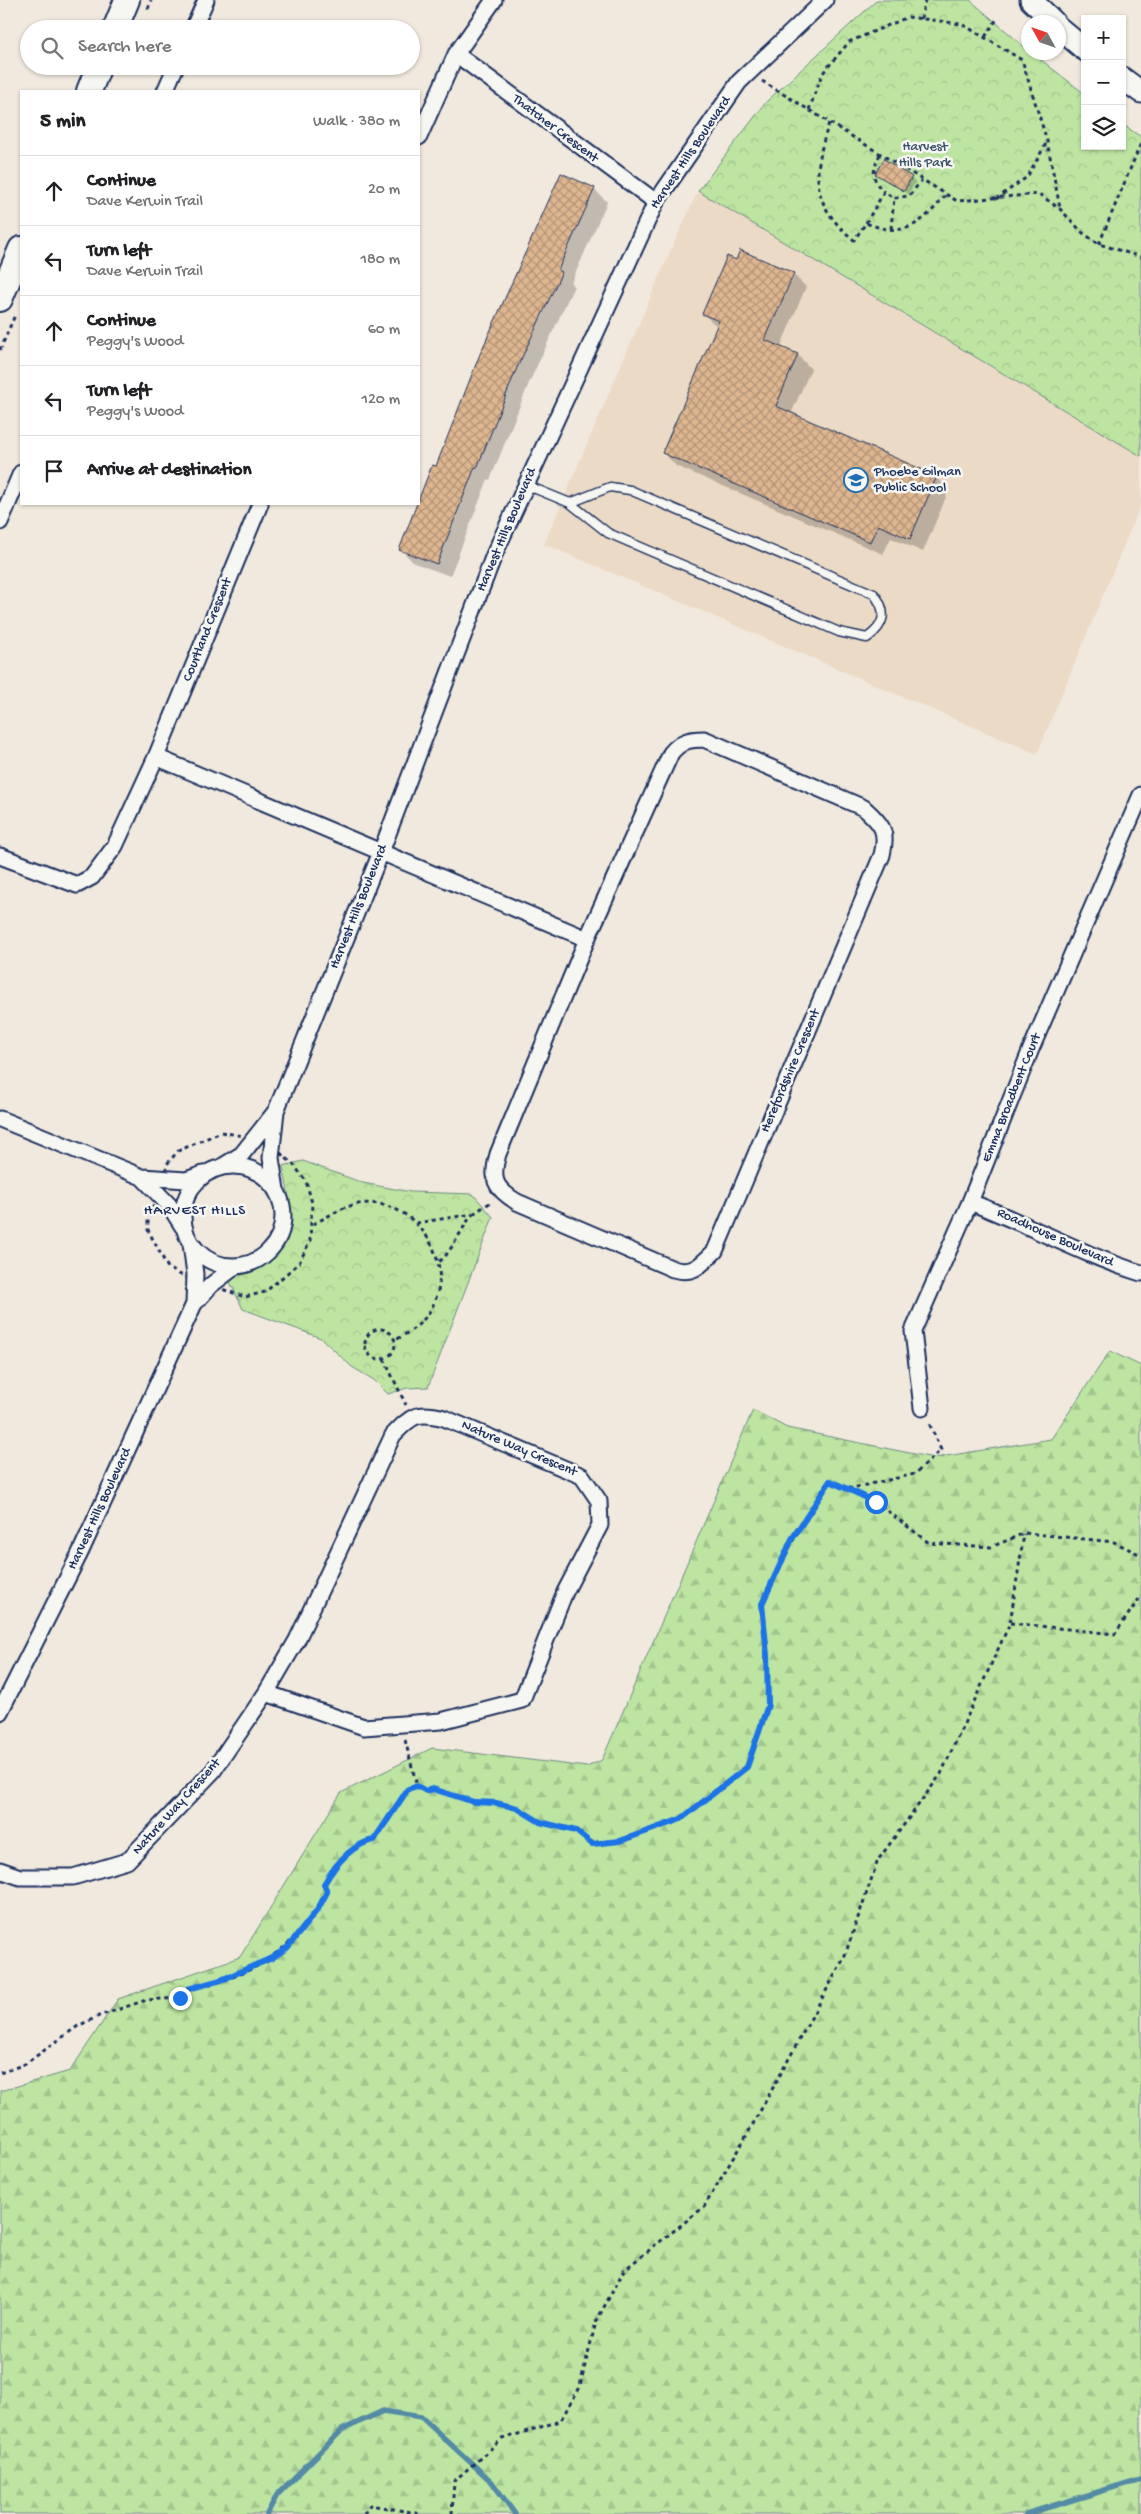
<!DOCTYPE html>
<html lang="en">
<head>
<meta charset="utf-8">
<style>
	body { margin:0; font-family:"Gochi Hand",sans-serif; background:#f6f6f6; color:#202124 }
	.controls { position:absolute; right:15px; top:15px; display:grid; overflow:hidden; border-radius:0px; box-shadow:0 1px 4px #0004 }
	.controls button { width:45px; height:45px; display:grid; place-items:center; padding:0; border:0; border-bottom:1px solid #e0e0e0; background:#fff; color:#202124; font:25px sans-serif }
	.compass { position:absolute; left:1021px; top:15px; width:45px; height:45px; border-radius:50%; background:#fff; box-shadow:0 1px 4px #0004; rotate:310deg }
	.stop { position:absolute; width:15px; height:15px; margin:-11px; border:4px solid #1a73e8; border-radius:50%; background:#fff }
	.stop.end { background:#1a73e8; border-color:#fff; box-shadow:0 1px 5px #0008 }
	.list { margin:0; padding:0; list-style:none }
	h2 { display:flex; justify-content:space-between; align-items:center; height:65px; margin:0; padding:0 20px; font-size:21px }
	h2 small { font-size:16px; font-weight:400; color:#757577 }
	.list li { display:grid; grid-template-columns:32px 1fr auto; gap:15px; align-items:center; box-sizing:border-box; height:70px; padding:0 20px; border-top:1px solid #e0e0e0 }
	.list b { display:block; font-size:19px; white-space:nowrap }
	.list p { margin:0; font-size:16px; white-space:nowrap; color:#757577 }
	.list em { font-size:16px; font-style:normal; color:#757577 }
	.icon { flex:none; width:28px; height:28px; fill:none; stroke:currentColor; stroke-width:2; stroke-linecap:round; stroke-linejoin:round }
	.map { position:relative; flex:none; width:1141px; height:2514px; overflow:hidden }
	.search { position:absolute; background:#fff; box-shadow:0 1px 4px #0004; left:20px; top:20px; width:400px; height:55px; display:flex; align-items:center; gap:12px; box-sizing:border-box; padding:0 18px; border-radius:28px; color:#757577; font-size:19px }
	.panel { position:absolute; background:#fff; box-shadow:0 1px 4px #0004; left:20px; top:90px; width:400px; height:415px; border-radius:0px }
	.map>svg:first-child { display:block }
	.built { fill:#ebdac6 }
	.forest { fill:url(#forest-firs); stroke:#6c8a80 }
	.park { fill:url(#park-crowns); stroke:#6c8a80 }
	.shadow { fill:#0003 }
	.lines { fill:none; stroke-linecap:round; stroke-linejoin:round }
	.stream { stroke:#538aa5; stroke-width:5.5 }
	.building { fill:url(#building-cross-hatch); stroke:#1b2f5e }
	.lane-casing { stroke:#1b2f5e; stroke-width:11 }
	.street-casing { stroke:#1b2f5e; stroke-width:19 }
	.secondary-casing { stroke:#1b2f5e; stroke-width:25 }
	.primary-casing { stroke:#1b2f5e; stroke-width:28 }
	.path { stroke:#1b2f5e; stroke-width:3; stroke-dasharray:4 4; stroke-linecap:butt }
	.lane { stroke:#f6f6f2; stroke-width:8 }
	.street { stroke:#f6f6f2; stroke-width:15 }
	.secondary { stroke:#f6f6f2; stroke-width:21 }
	.primary { stroke:#f6f6f2; stroke-width:24 }
	.route { stroke:#1a73e8; stroke-width:6 }
	.labels { text-anchor:middle; dominant-baseline:central; stroke-width:5; stroke-linejoin:round; paint-order:stroke }
	.street-label { font-size:14px; fill:#1b2f5e; stroke:#f6f6f2 }
	.park-label { font-size:14px; fill:#3b536b; stroke:#f6f6f2 }
	.poi-label { font-size:14px; fill:#1b2f5e; stroke:#f6f6f2; text-anchor:start }
	.neighbourhood-label { font-size:15px; letter-spacing:1px; fill:#1b2f5e; stroke:#f6f6f2 }
</style>
</head>
<body>
<div class="map">
<svg width="1141" height="2514" viewBox="0 0 1141 2514">
	<defs>
		<pattern id="forest-firs" width="22" height="20" patternUnits="userSpaceOnUse" patternTransform="scale(1.25)"><rect width="22" height="20" fill="#bde5a1"/><path d="M5 1l3.5 6h-7zM16 11l3.5 6h-7z" fill="#a2c58d"/></pattern>
		<pattern id="park-crowns" width="20" height="18" patternUnits="userSpaceOnUse" patternTransform="scale(1.25)"><rect width="20" height="18" fill="#bde5a1"/><path d="M2 6a3 3 0 1 1 6 0M12 15a3 3 0 1 1 6 0" fill="none" stroke="#a2c58d"/></pattern>
		<pattern id="building-cross-hatch" width="8" height="8" patternUnits="userSpaceOnUse" patternTransform="scale(1.25)"><rect width="8" height="8" fill="#deb68f"/><path d="M0 0l8 8M0 8l8-8" fill="none" stroke="#b39478"/></pattern>
	</defs>
	<rect width="100%" height="100%" fill="#f1e9de"/>
	<filter id="ink" filterUnits="userSpaceOnUse"><feTurbulence type="fractalNoise" baseFrequency=".02" numOctaves="2"/><feDisplacementMap in="SourceGraphic" scale="10" xChannelSelector="R" yChannelSelector="G"/><feConvolveMatrix kernelMatrix="1 2 1 2 8 2 1 2 1" color-interpolation-filters="sRGB"/></filter>
	<g filter="url(#ink)">
		<path class="built" d="M698 191 1141 456V504L1037 754 544 544 670 252Z"/>
		<path class="forest" d="M1110 1351 1141 1366V2514H0V2091L70 2071 118 1999 240 1957 341 1793 432 1748 587 1767 602 1760 753 1410 787 1428 934 1458 1051 1439Z"/>
		<path class="park" d="M877 0H970L1028 50V52L1032 53 1085 94V146H1122V124L1141 137V456L698 191 767 101Z
			M303 1161 363 1183 411 1192 473 1194 493 1217 428 1387 407 1388 388 1394 374 1380 352 1367 321 1338 243 1309 228 1278C293 1255 297 1230 283 1166Z"/>
		<path class="shadow" d="M885 161 916 182 908 194 877 174Z
			M594 189 607 202 571 283 574 286 529 383 490 480 488 479 450 576 414 563 401 550 437 468Z
			M736 261 793 274 806 287 780 348 798 355 811 369 791 414 936 477 949 490 923 552 891 538 883 554 676 466 663 452 718 327 703 314Z"/>
		<g class="lines">
			<path class="stream" d="M267 2514 277 2495 342 2430 383 2411 421 2417 492 2482 515 2514
				M1026 2514 1141 2479"/>
		</g>
		<path class="building" d="M884 159 912 177 904 191 875 174Z
			M561 173 595 188 558 270 562 272 516 370 477 468 475 467 437 564 399 550 432 465 436 466 480 354Z
			M740 250 794 273 765 340 798 354 776 406 937 476 910 539 878 525 870 542 662 453 719 321 702 314 727 256 736 260Z"/>
		<g class="lines">
			<defs>
				<path id="lane" d="M526 485 570 503 608 533 839 632 867 638C885 625 888 612 874 594L630 490 610 487 570 503"/>
				<path id="street" d="M193 29 206 0
					M456 54 656 202
					M165 91 176 66
					M419 137 456 54 494 0
					M0 522 21 473
					M156 757 587 939 498 1154C491 1179 494 1188 517 1202L673 1269C693 1275 701 1265 715 1251L882 855C888 831 882 824 864 808L704 739C689 739 681 741 671 753L587 939
					M0 856 77 885 92 877 115 846 156 757 260 504
					M0 1119 142 1177 186 1180 203 1174
					M223 1166 242 1154 276 1111
					M183 1216a50 50 0 1 1 100 0a50 50 0 1 1-100 0Z
					M142 1177 169 1205 183 1227
					M276 1190 271 1158 276 1111 381 852 494 555 656 202 739 82 825 0
					M970 1202C1028 1224 1082 1255 1141 1273
					M191 1244 195 1274 194 1304
					M922 1408 913 1331 970 1202 1031 1049 1141 795
					M0 1712 80 1553 194 1304 211 1285 236 1266
					M0 1870 20 1877H73L127 1861 213 1771 266 1693 297 1640 393 1435C412 1415 418 1411 444 1418L582 1476 599 1501 600 1525 565 1592 522 1700 441 1721 364 1727 266 1693"/>
				<path id="secondary" d="M1031 0 1054 22
					M1058 27 1085 50
					M1122 78 1141 92"/>
				<path id="primary" d="M115 29 127 0
					M89 91 99 66
					M0 299 21 249"/>
			</defs>
			<use href="#lane" class="lane-casing"/>
			<use href="#street" class="street-casing"/>
			<use href="#secondary" class="secondary-casing"/>
			<use href="#primary" class="primary-casing"/>
			<path class="path" d="M148 9 151 0
				M921 19 925 0
				M985 37 997 19
				M762 81 957 201 1039 194 1060 209 1083 233 1099 244 1141 257
				M809 110 822 74 849 42 908 17 962 24 1022 60 1047 141 1060 208
				M829 123C813 173 809 203 854 240L866 223C906 239 921 224 946 195
				M880 154C873 170 870 179 884 192
				M996 199 1027 177 1047 142
				M866 223 884 192 894 198 909 196 922 180
				M891 229 894 198
				M1099 244 1141 143
				M0 350 15 315
				M221 1132 254 1138 272 1146 293 1164 306 1181 312 1203 310 1241 299 1263 265 1292 245 1297 181 1275 168 1268 148 1230V1219L158 1195 167 1164 178 1151Z
				M473 1214 491 1202
				M416 1223 473 1214C461 1228 450 1256 437 1263
				M313 1224C328 1217 341 1207 358 1204 413 1195 459 1260 431 1309 422 1325 409 1332 394 1341
				M365 1344a15 15 0 1 1 30 0a15 15 0 1 1-30 0Z
				M384 1359 406 1405
				M848 1489 915 1474 941 1450 929 1423
				M1010 1623 1115 1634 1141 1596
				M405 1740 417 1786
				M0 2073 25 2064 78 2026 99 2016 146 2000 180 1998C193 1983 203 1986 221 1981 272 1964 301 1939 327 1892L324 1885C335 1865 352 1844 375 1840L408 1789 417 1786 426 1791 433 1789 473 1802 496 1803 517 1808 540 1822 576 1831 592 1843 620 1841 681 1819 747 1767 768 1705 767 1655 762 1604 793 1539 830 1481 876 1502 929 1543 991 1547 1025 1533 1114 1542 1141 1555
				M364 2514 370 2505 422 2514
				M452 2514 454 2481 502 2439 560 2421 579 2389 596 2322 624 2270 704 2207 752 2126 844 1958 878 1860 941 1774 1010 1623 1024 1534"/>
			<use href="#lane" class="lane"/>
			<use href="#street" class="street"/>
			<use href="#secondary" class="secondary"/>
			<use href="#primary" class="primary"/>
		</g>
	</g>
	<g class="lines" filter="url(#ink)">
		<path class="route" d="M180 1998 188 1989 221 1980 272 1958 288 1947 318 1909 327 1892 324 1884C335 1865 352 1844 374 1840L408 1789 417 1786 426 1791 433 1789 474 1802 496 1803 517 1808 540 1822 576 1831 592 1844 620 1841 681 1819 747 1767 768 1705 767 1655 762 1604 792 1539 830 1481 876 1502"/>
	</g>
	<defs>
		<symbol id="school-ring" viewBox="-11 -11 22 22"><circle r="9.5" fill="#f6f6f2" stroke="#1f6fb2" stroke-width="1.5"/><path d="M0-5L7-2L0 1L-7-2ZM-4 1L0 2.5L4 1V4Q0 6-4 4Z" fill="#1f6fb2"/></symbol>
	</defs>
	<g fill-rule="evenodd">
		<use href="#school-ring" x="842" y="466" width="28" height="28"/>
	</g>
	<g class="labels">
		<g class="street-label">
			<text transform="translate(555 129) rotate(37)">Thatcher Crescent</text>
			<text transform="translate(691 153) rotate(-56)">Harvest Hills Boulevard</text>
			<text transform="translate(507 530) rotate(-67)">Harvest Hills Boulevard</text>
			<text transform="translate(208 630) rotate(-68)">Courtland Crescent</text>
			<text transform="translate(359 907) rotate(-68)">Harvest Hills Boulevard</text>
			<text transform="translate(791 1071) rotate(-67)">Herefordshire Crescent</text>
			<text transform="translate(1012 1098) rotate(-68)">Emma Broadbent Court</text>
			<text transform="translate(1055 1238) rotate(24)">Roadhouse Boulevard</text>
			<text transform="translate(519 1449) rotate(23)">Nature Way Crescent</text>
			<text transform="translate(100 1509) rotate(-65)">Harvest Hills Boulevard</text>
			<text transform="translate(177 1807) rotate(-48)">Nature Way Crescent</text>
		</g>
		<g class="park-label">
			<text x="925" y="147">Harvest<tspan x="925" dy="16">Hills Park</tspan></text>
		</g>
		<g class="poi-label">
			<text x="874" y="472">Phoebe Gilman<tspan x="874" dy="16">Public School</tspan></text>
		</g>
		<g class="neighbourhood-label">
			<text x="195" y="1211">HARVEST HILLS</text>
		</g>
	</g>
</svg>
<div class="controls">
<button>+</button>
<button>−</button>
<button><svg class="icon" aria-label="layers" viewBox="0 0 24 24"><path d="M12 4l9 5-9 5-9-5zM3 14l9 5 9-5"/></svg></button>
</div>
<svg class="compass" viewBox="-18 -18 36 36"><path d="M0-13l5 13h-10z" fill="#e53935"/><path d="M0 13l5-13h-10z" fill="#757577"/></svg>
<div class="stop" style="left:876px;top:1502px"></div>
<div class="stop end" style="left:180px;top:1998px"></div>
<div class="search"><svg class="icon" aria-label="search" viewBox="0 0 24 24"><circle cx="10" cy="10" r="6"/><path d="M15 15l6 6"/></svg>Search here</div>
<section class="panel">
<h2>5 min<small>Walk · 380 m</small></h2>
<ul class="list">
<li><svg class="icon" aria-label="ahead" viewBox="0 0 24 24"><path d="M12 20V5M6 11l6-6 6 6"/></svg><div><b>Continue</b><p>Dave Kerwin Trail</p></div><em>20 m</em></li>
<li><svg class="icon" aria-label="left" viewBox="0 0 24 24"><path d="M17 20v-9H6M10 6l-5 5 5 5"/></svg><div><b>Turn left</b><p>Dave Kerwin Trail</p></div><em>180 m</em></li>
<li><svg class="icon" aria-label="ahead" viewBox="0 0 24 24"><path d="M12 20V5M6 11l6-6 6 6"/></svg><div><b>Continue</b><p>Peggy's Wood</p></div><em>60 m</em></li>
<li><svg class="icon" aria-label="left" viewBox="0 0 24 24"><path d="M17 20v-9H6M10 6l-5 5 5 5"/></svg><div><b>Turn left</b><p>Peggy's Wood</p></div><em>120 m</em></li>
<li><svg class="icon" aria-label="arrive" viewBox="0 0 24 24"><path d="M6 21V4h12l-3 4 3 4H6"/></svg><div><b>Arrive at destination</b></div></li>
</ul>
</section>
</div>
</body>
</html>
